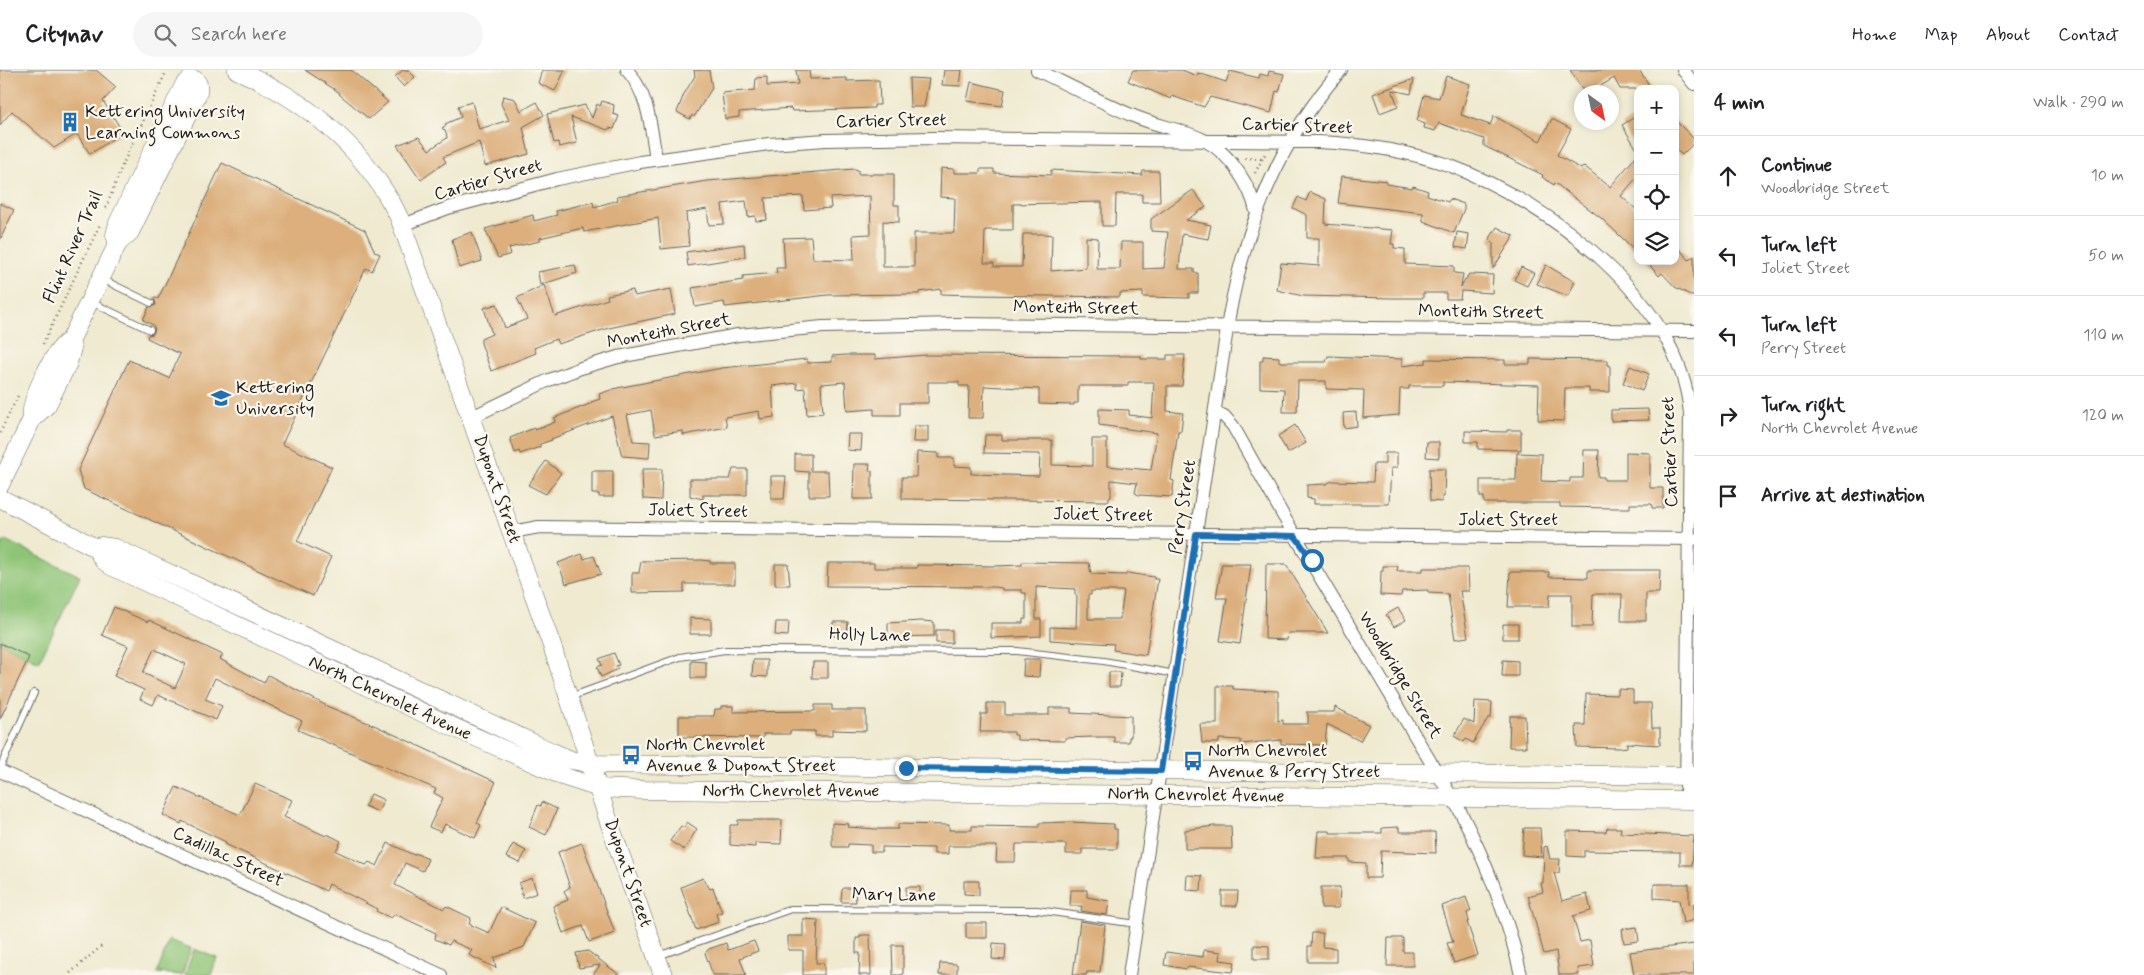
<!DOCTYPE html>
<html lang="en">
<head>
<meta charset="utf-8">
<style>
	body { margin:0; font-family:Mynerve,sans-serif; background:#f6f6f6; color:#202124 }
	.controls { position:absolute; right:15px; top:15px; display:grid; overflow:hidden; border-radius:10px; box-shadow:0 2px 8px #0003 }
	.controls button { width:45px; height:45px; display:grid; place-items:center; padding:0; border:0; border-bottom:1px solid #e0e0e0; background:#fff; color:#202124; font:25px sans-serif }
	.compass { position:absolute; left:1574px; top:15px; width:45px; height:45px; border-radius:50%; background:#fff; box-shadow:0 2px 8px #0003; rotate:147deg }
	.stop { position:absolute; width:15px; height:15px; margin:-11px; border:4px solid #1f6fb2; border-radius:50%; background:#fff }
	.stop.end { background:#1f6fb2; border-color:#fff; box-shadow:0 1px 5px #0008 }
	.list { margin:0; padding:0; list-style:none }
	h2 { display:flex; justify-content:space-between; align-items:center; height:65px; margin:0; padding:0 20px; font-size:21px }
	h2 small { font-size:16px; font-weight:400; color:#757577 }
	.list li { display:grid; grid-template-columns:32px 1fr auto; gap:15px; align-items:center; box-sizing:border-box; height:80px; padding:0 20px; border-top:1px solid #e0e0e0 }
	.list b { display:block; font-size:19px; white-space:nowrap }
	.list p { margin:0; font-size:16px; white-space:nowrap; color:#757577 }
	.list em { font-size:16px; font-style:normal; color:#757577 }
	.icon { flex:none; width:28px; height:28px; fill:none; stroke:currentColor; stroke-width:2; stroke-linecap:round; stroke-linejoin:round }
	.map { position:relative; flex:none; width:1694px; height:905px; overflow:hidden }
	header { display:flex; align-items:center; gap:30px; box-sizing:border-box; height:70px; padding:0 25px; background:#fff; border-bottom:1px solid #e0e0e0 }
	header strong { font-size:24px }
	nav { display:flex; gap:28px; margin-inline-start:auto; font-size:18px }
	.search { width:350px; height:45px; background:#f6f6f6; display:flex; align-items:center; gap:12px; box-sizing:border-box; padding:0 18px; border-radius:28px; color:#757577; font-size:19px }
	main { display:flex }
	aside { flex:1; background:#fff }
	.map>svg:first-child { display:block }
	.green { fill:#8ec476; stroke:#557049 }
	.building { fill:#dcaf7b; fill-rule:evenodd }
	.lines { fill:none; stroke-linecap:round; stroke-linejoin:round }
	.lane-casing { stroke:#66645b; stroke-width:8 }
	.street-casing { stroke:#66645b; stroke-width:14 }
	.secondary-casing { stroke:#66645b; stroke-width:19 }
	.path { stroke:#66645b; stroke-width:2.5; stroke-dasharray:1 4; stroke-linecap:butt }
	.lane { stroke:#fff; stroke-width:6 }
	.street { stroke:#fff; stroke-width:12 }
	.secondary { stroke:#fff; stroke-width:18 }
	.route { stroke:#1f6fb2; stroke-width:6 }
	.labels { text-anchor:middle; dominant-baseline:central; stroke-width:4.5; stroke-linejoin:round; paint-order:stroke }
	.poi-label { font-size:18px; fill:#1c1c1c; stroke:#fbf7ec; text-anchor:start }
	.street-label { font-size:18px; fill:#1c1c1c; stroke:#fbf7ec }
</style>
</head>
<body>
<header>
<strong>Citynav</strong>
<div class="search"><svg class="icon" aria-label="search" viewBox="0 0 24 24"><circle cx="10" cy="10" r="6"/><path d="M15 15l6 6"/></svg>Search here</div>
<nav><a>Home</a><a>Map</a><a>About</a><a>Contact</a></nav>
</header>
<main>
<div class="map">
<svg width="1694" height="905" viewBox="0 0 1694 905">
	<rect width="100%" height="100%" fill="#fbf7ec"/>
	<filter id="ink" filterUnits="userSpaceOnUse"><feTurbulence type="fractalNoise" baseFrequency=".02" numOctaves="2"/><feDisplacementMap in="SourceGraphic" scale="10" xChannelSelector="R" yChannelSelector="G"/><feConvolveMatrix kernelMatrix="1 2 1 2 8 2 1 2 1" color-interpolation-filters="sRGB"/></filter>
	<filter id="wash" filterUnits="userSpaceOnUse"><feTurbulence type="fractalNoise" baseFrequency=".0096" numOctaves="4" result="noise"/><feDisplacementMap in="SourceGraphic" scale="20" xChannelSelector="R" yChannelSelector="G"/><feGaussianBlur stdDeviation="1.12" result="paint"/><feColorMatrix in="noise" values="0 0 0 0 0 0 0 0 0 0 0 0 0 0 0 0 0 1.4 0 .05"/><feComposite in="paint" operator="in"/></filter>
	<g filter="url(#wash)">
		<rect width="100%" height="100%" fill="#efead0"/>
		<path class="green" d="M5 470 80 506 39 592 0 573V479Z
			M169 870 191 878 182 905 157 903Z
			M194 879 217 888 211 905H185Z"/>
		<g id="blocks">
			<path class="building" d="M0 0H96L116 17 103 31 123 62 90 84 77 64 54 78 12 41 0 55Z
				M305 0H351L388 32 369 49 339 24 340 23Z
				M403 0H408L415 7 404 17 395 7Z
				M542 0H565L555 21 538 13Z
				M694 0H709L712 18 694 47 692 45 690 49 677 42 684 24 695 6Z
				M796 0H809L810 9 847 8V11L879 10 880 35H874V38L792 41 791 38 739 42V47L725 49 722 23 755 20 756 8 767 7V16L798 14Z
				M944 0H962L960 16 942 15Z
				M1133 0H1182L1197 6 1198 3 1226 12 1230 1 1259 8 1260 4 1268 6 1269 1 1284 4 1279 22 1276 21 1271 43 1210 27 1204 37 1172 26 1171 29 1128 11Z
				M1570 0H1639L1652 19H1620L1614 8 1590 22H1584Z
				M1446 6 1470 14 1461 45 1490 55 1494 46 1540 71 1552 49 1571 59 1557 85 1581 99 1584 96 1610 117 1638 84V106L1621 126 1638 141V183L1601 148 1555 113 1554 115 1542 107 1543 105 1484 76V69L1439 53 1435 61 1424 58 1425 54 1417 51 1424 25 1439 28Z
				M909 8 929 9 924 37H910Z
				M1414 9 1411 24 1392 20 1398 36 1380 43 1373 24Z
				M971 12 1005 20 1002 36 967 31Z
				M503 26 515 29 521 41 537 32 544 45 523 57 529 84 485 96 479 72 443 87 446 92 421 110 397 75 419 67 429 80 447 68 446 62 442 58 446 56 445 54 461 47 458 36 472 32 479 59 509 50 501 34Z
				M602 31 614 35 613 44 619 46 614 59 609 58 608 60 571 47 577 73 559 77 558 72 554 73 547 44 585 35 592 48 597 34 600 36Z
				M1638 45V81L1622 55Z
				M1675 50 1694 69V73L1682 85 1675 79Z
				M222 93 365 160 375 182 380 184 372 201 366 198 282 374 332 397 297 471 331 487 313 526 84 419 78 400 129 290 169 308 180 284 147 268 148 265 153 264 155 259 153 255 143 250 149 237 156 235 154 227 158 229Z
				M941 98 954 99V103H980V99H994V103L1051 105V100L1142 105 1143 101H1159L1160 132H1142V124H1116L1115 156H1102V132L1013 134V160H985L984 193H994V197H1022L1023 164H1046L1052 165 1051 201 1086 198V167L1098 168 1097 199H1120L1121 172H1143V199L1164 198 1168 162 1151 161V149L1193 120 1206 137 1186 150 1211 155 1208 169 1182 164 1179 199H1194V203H1198V223H1189V228L1143 227V222L1120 223V227L975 225 941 224V219L919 222V224L828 225 725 237 724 232 695 237 692 218 743 210V206L777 203 776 198H785L783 168 811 167 813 189 854 190 853 165 871 164 870 126 830 128 831 138 804 140 803 126 765 128 767 150 756 151 755 146 748 147 746 131 722 134 724 154 709 155 707 139 686 143 689 176 661 179 658 148 584 162 583 158 540 168V171L509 178 511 184 498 188 485 159 533 145 534 151 557 145 556 141 593 132 594 137 618 130 617 126 707 111 854 99 858 100V104H894V135H899V152L883 151V197H914V163H954L955 128 940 127Z
				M1342 106 1386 111V114L1412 118 1413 116 1428 121 1427 125 1448 132 1450 129 1464 134V139L1454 163 1423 151V143L1338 133Z
				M1310 122 1326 129 1325 154 1393 160 1391 174H1394V178L1405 179V194L1454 196V203L1463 204 1461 217 1469 204 1493 205 1492 223 1461 221 1460 229H1446V223H1423V228H1393L1303 226 1277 220 1281 193 1319 196V168H1307V145L1293 138 1298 127 1306 131Z
				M0 133 14 140 0 170Z
				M1497 157 1514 166 1493 199V173L1489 170Z
				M472 162 482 191 459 198 452 169Z
				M1457 162 1469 164 1467 179 1455 177Z
				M744 174 745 187 688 196 686 182Z
				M1675 174 1689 190 1694 186V227L1675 217 1662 203 1659 206 1646 191H1675Z
				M575 195 577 203 540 215 538 202Z
				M1546 195 1575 212 1568 226 1537 214Z
				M1521 197 1534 203 1527 216 1514 210Z
				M544 215 555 246 608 229 607 225 633 220 634 226 671 219 675 244 609 258 558 274 556 269 534 278 536 283 491 301 481 273V269L492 264 484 238 497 234 505 258 527 249 517 228Z
				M846 285H875V289L926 285 1141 286V289H1167V285H1185L1182 316H1167V341L1183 343 1181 361H1178L1171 410 1174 411 1172 427 1139 425 1135 423 1137 413 1111 410V427H1109V431L902 429V407H916L917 382 938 383V388H954V396L971 397V404L1039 406 1040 384 984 383 985 365H1002V370H1052V395L1092 396V369H1107V396L1151 400 1157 363 1099 355V339L1129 340V345L1152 348 1154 312H1128V316H1078V333H1074V335L1039 334V319L984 316 983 348H968L969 316H959V312H928V333H900V345H874V339L847 341 845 312 821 314 823 343 807 345 805 318 797 319V313L772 316 774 347 760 349 759 341 725 347 727 357 683 365V361L655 365 651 340 627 345 633 371 650 372 649 388 622 386 612 346 551 369 552 370 540 374V377L520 384 519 381 515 383 510 368 534 358 535 360 555 352 554 348 592 333 591 332 600 329 599 324 617 318 722 298 807 289 808 293 832 292V286Z
				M1263 286 1279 287V291L1281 292H1326L1328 286 1402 289V296L1426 293V289L1505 290V294H1530V289L1608 290V295H1610V322H1589V318H1565L1564 351 1538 350 1539 315 1443 312V316H1409V319H1400L1399 345 1363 348 1364 320 1326 319V311H1298L1297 342H1283L1284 319 1260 318V291H1263Z
				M1630 296 1649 304 1642 321 1623 313Z
				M1648 339 1649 350 1611 351V340Z
				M1356 342 1357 356 1344 358 1343 343Z
				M1295 355 1306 373 1288 383 1278 366Z
				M914 356H928V372H913Z
				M1507 360H1521V380L1478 379V372H1465V361L1507 362Z
				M848 364H862L861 381 847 380Z
				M1427 372H1439V388L1426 387Z
				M1584 380H1599L1598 407H1604V410H1626V382L1650 383V418H1663V438H1652V434H1630V438H1614L1560 437V433H1484V427H1480V410H1516L1517 383 1542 384 1541 411 1570 412V408H1583Z
				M1385 383H1397V398H1391L1389 434H1314V429L1307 428V415L1326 414 1332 411 1373 412 1374 394H1385Z
				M795 384H811V401H828L829 426H809V402L795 401Z
				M546 391 561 403 546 424 528 415Z
				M854 394H870L869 401H872V429H853Z
				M642 399H662L661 430 643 429Z
				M733 399H747V425H703V429L690 426V409H730Z
				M1429 399H1445L1444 427 1442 426V432L1430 431Z
				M592 401H613V427H599V424H592Z
				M771 406H786L784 429H771Z
				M582 484 584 489 594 486 601 504 566 514 558 493Z
				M702 490 710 491V493H735V514H684V522L632 523V503H639L641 491Z
				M1022 492 1089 493 1091 504 1126 505 1127 503 1154 507V509H1158L1146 585 1113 580 1114 574 1050 570V557L1076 558 1077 525H1075V519L1036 517V549H1041V566L991 568V553H1023V549H1026V523H1022V520H1002V518L994 517 827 516 828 493H874V498H917V495L995 496 1022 495ZM1091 521H1124L1120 549H1088V525H1091Z
				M775 494H788L790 515H775Z
				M1222 494H1251L1240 574 1220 571 1227 528H1216Z
				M1266 494H1286L1328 563H1288L1287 570 1265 569Z
				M1383 496H1398L1397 501H1423V498H1468L1469 521H1460L1468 567 1455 569 1448 524 1428 523V520L1402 521 1401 526 1380 525 1381 501H1383Z
				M1588 500H1660L1659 523H1646V551H1621L1622 524H1593L1592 557H1572V524H1550L1549 537H1508L1510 502H1549V507L1588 508Z
				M114 537 148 552 149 550 223 585 220 589 264 613 268 605 329 637 376 656 496 712 477 753 481 755 475 768 445 754 441 762 429 757 443 728 434 723 436 719 298 660 302 651 215 608 205 629 222 636 216 650 158 625 153 635 140 629 144 620 114 606 128 576 102 565ZM154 579 186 594 175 618 143 603Z
				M1398 538 1406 550 1394 557 1386 545Z
				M690 548 711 549V564H690Z
				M921 551 934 552V566L888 567V553Z
				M776 552H789L788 566 775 565Z
				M833 552H848L847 566H833Z
				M1503 554H1518V569H1503Z
				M936 560H952V573H936Z
				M0 573 29 587 0 649Z
				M614 583 619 595 616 596 618 599 601 607 597 597 602 595 599 589Z
				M1024 589H1040L1039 607 1023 606Z
				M753 590H767V607L752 606Z
				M1503 590 1518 591V606H1502Z
				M691 591 706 592V608H691Z
				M813 592H828V608H812Z
				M1109 602H1121L1120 617H1109Z
				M1217 616H1233V619L1251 620 1278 621V651L1283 650V654H1308V644L1306 642H1334L1335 637 1369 655 1360 671 1327 654 1325 675 1281 674V670L1241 674V670L1219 669V673H1202L1200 654H1217Z
				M1618 619 1633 620V633H1651L1652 658H1660V675L1627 673V677L1620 678 1577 677 1576 655H1585L1586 624 1618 625Z
				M1475 631 1492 632 1491 648H1488L1473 673 1466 669 1464 672 1454 666 1464 649 1474 654Z
				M987 633H1005V645H1049V638H1071V643L1131 646V667H1129V672H1114V667H1093L1065 668V671L1017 670V665H1014V662H980L981 644H987Z
				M815 635H832V640H866V661L832 660V666H815V661H790V664H763V668L681 667V664H679V646H714L715 639H721V636H733V642L815 641Z
				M1510 646H1525L1526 677H1509Z
				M255 714 292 730 284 747 326 766 327 764 341 771 336 781 366 795 369 792 377 796 388 773 414 785 415 783 428 789 423 801 405 793 395 815 444 839 446 836 471 848 469 854 489 863 501 837 535 853 524 877 494 888 496 898 469 885 472 880 451 871 449 875 435 869 436 863 395 844 391 848 376 841 377 839 329 814 326 821 225 774 226 772 182 751 181 754 163 745 176 717 240 745Z
				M371 724 384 730 378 742 365 736Z
				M542 732 557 739 546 765 529 757 538 735 541 736Z
				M738 750H782L781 774 755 773V777L730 775V755H738Z
				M687 752 697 759 684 780 670 771 681 756 684 758Z
				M1069 752 1114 754V759H1117V779H1082V784H1066V774H1016L1015 792H996L997 776H948V784H934V778L882 777V782H871V775L848 774V777H833L832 774V753L849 754 848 757 876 759H898V754L949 755V760H972V756L1039 757V753Z
				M1214 756H1231L1232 779H1185V760Z
				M1399 757V762H1435L1436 783 1381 781 1380 808H1366V793L1349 792V788H1316L1318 761H1330V763H1382V758Z
				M1524 758H1540L1542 787 1522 785Z
				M1607 758H1621L1620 763 1694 766 1692 795H1680V782L1584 781V787L1567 786V761L1606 762Z
				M582 773 615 863 589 872 583 856 563 863 553 836 568 830 564 821 570 817 558 782Z
				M513 774 526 781 520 793 506 787Z
				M1547 776 1550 789H1560L1559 803H1554L1562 831 1587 824 1591 841 1573 846 1580 872 1590 870 1594 896 1578 898 1579 905H1559L1556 881 1544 884 1528 826 1543 822 1541 813H1543L1544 777Z
				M1187 805 1202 806 1201 821 1186 820Z
				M532 808 537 823 523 828 519 813Z
				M703 808 710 819 713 818 722 842 716 844 719 852 696 860 681 817Z
				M964 811H979V825L964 824Z
				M1654 814H1689V835L1694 834V850L1683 853 1679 830 1654 828Z
				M906 817H920V828H906Z
				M1321 817H1340L1339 838H1321Z
				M844 818H855L856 832H841L842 820Z
				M1071 820H1087V827L1109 831 1107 845 1081 841 1082 836H1070Z
				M1222 821H1238L1237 836H1222Z
				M1466 827 1471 841 1467 843 1469 851 1467 852 1478 885 1454 893 1447 873 1453 872 1442 836Z
				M803 849 818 850 816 893H824V905H803V880H788V866H803Z
				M1080 851 1105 855 1100 902H1087L1086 905H1073Z
				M966 853H987V868H966Z
				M1637 857 1639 871 1624 873 1622 859Z
				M1312 863H1323L1322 877 1336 878V892H1308V876H1311Z
				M860 865H870L871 905H859L860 883H856V868H860Z
				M1388 868H1403V882H1413V896H1387Z
				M754 871 758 881 740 888 746 905H713L705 883 709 879 726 873 728 880Z
				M993 873 1006 874 1005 890 992 889Z
				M1694 874V905H1634L1630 882Z
				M892 875H903V905H893Z
				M1254 875 1269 876V889H1254Z
				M1204 880 1221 882 1220 890 1235 892 1233 902 1187 897 1186 899 1164 895 1166 882 1203 887Z
				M588 881 605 894 620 905H593L600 895 579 898 576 883Z
				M940 893 957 894V905H939Z"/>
		</g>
	</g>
	<g filter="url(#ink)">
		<use href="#blocks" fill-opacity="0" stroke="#66645b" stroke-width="1"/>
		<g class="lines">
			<defs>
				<path id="lane" d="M102 209 151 233
					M91 232 150 260
					M570 627 680 587 725 580 1017 581 1104 591 1175 604
					M0 698 34 623
					M658 886 791 839 1037 840 1137 854"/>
				<path id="street" d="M627 0C649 25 651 58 656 89
					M1037 0C1068 15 1099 31 1131 45 1175 64 1210 58 1239 103 1247 115 1253 127 1256 141
					M1683 0 1694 14
					M403 155 448 138 557 109 640 92 769 74 826 70 933 68 1318 72C1363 74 1408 81 1451 96 1549 133 1681 231 1690 344L1686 730
					M1215 343 1224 346 1233 356 1284 447 1460 741C1487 793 1508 848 1521 905
					M472 347 549 310 581 298 618 287 738 265 823 257 956 254 1694 261
					M512 462 539 457 1694 469
					M0 701 441 905
					M1129 905 1229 246C1246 155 1279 70 1341 0"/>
				<path id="secondary" d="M237 0C308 31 364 77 399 147L552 576 609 752 663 905
					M190 10H195L198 14V23L130 162 118 173 115 165 118 153 184 15Z
					M32 349C28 334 55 276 70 271L118 173
					M0 415 32 349 47 335 68 293 72 278 70 271
					M0 428 96 478 103 490 111 496 453 657 565 707 599 718 642 720 1694 730
					M96 478 101 476 115 478 550 681 571 690 592 694 1694 706"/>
			</defs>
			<use href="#lane" class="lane-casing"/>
			<use href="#street" class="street-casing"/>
			<use href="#secondary" class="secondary-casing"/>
			<path class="path" d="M1245 88 1262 89
				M1255 103 1265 84
				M106 138 122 96 167 0
				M43 274 101 152
				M0 363 18 326
				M70 903 104 874"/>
			<use href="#lane" class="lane"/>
			<use href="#street" class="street"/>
			<use href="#secondary" class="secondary"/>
		</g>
	</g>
	<g class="lines" filter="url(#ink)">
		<path class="route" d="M906 698 1161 701 1196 464 1295 466 1312 490"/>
	</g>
	<defs>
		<symbol id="building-bare" viewBox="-9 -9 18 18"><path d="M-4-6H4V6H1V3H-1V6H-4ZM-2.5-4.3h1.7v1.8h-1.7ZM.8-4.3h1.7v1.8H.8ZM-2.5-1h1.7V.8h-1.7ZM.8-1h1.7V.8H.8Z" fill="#1f6fb2" stroke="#fbf7ec" stroke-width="2.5" paint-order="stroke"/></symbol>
		<symbol id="university-bare" viewBox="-9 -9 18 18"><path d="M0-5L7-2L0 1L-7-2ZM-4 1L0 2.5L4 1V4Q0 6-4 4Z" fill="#1f6fb2" stroke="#fbf7ec" stroke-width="2.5" paint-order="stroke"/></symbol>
		<symbol id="bus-bare" viewBox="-9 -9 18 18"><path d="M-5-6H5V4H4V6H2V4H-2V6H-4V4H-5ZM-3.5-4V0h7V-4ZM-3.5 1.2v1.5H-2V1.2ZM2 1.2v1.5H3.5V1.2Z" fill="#1f6fb2" stroke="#fbf7ec" stroke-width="2.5" paint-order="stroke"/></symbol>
	</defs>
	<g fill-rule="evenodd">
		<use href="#building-bare" x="56" y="38" width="28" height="28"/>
		<use href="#university-bare" x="207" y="314" width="28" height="28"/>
		<use href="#bus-bare" x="617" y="671" width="28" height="28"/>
		<use href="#bus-bare" x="1179" y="677" width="28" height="28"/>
	</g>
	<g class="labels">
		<g class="poi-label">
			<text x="85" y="42">Kettering University<tspan x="85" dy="21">Learning Commons</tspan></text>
			<text x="236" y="318">Kettering<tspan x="236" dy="21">University</tspan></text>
			<text x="646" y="675">North Chevrolet<tspan x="646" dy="21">Avenue &amp; Dupont Street</tspan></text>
			<text x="1208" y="681">North Chevrolet<tspan x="1208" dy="21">Avenue &amp; Perry Street</tspan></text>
		</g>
		<g class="street-label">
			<text transform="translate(891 51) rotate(-1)">Cartier Street</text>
			<text transform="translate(1297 56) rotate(2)">Cartier Street</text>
			<text transform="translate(488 110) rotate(-16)">Cartier Street</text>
			<text transform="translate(73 177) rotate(-66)">Flint River Trail</text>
			<text transform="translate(1076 238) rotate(1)">Monteith Street</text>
			<text transform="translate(1481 242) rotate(1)">Monteith Street</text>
			<text transform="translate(669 261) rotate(-11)">Monteith Street</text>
			<text transform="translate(1670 382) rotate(-92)">Cartier Street</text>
			<text transform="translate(497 419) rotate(71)">Dupont Street</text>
			<text transform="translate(1183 437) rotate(-81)">Perry Street</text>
			<text transform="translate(698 441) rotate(1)">Joliet Street</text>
			<text transform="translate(1103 445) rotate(1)">Joliet Street</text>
			<text x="1508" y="450">Joliet Street</text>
			<text transform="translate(870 565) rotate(1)">Holly Lane</text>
			<text transform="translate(1400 605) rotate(59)">Woodbridge Street</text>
			<text transform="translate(390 628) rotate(25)">North Chevrolet Avenue</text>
			<text x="791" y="721">North Chevrolet Avenue</text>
			<text transform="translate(1196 725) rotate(1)">North Chevrolet Avenue</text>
			<text transform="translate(228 787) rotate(25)">Cadillac Street</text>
			<text transform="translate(628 803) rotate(71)">Dupont Street</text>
			<text transform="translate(894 825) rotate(1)">Mary Lane</text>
		</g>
	</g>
</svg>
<div class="controls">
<button>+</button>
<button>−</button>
<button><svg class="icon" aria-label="locate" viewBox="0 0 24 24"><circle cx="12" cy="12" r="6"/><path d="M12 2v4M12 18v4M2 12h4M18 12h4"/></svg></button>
<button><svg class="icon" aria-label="layers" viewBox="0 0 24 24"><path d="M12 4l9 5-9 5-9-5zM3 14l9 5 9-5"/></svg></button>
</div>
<svg class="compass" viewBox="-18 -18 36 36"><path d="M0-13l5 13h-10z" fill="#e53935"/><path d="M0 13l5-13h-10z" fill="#757577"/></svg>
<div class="stop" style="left:1312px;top:490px"></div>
<div class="stop end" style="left:906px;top:698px"></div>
</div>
<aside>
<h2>4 min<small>Walk · 290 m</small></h2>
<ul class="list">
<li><svg class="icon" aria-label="ahead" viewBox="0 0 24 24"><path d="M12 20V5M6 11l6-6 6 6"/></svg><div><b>Continue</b><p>Woodbridge Street</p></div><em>10 m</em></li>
<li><svg class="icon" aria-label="left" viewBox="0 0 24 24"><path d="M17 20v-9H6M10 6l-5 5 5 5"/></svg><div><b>Turn left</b><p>Joliet Street</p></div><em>50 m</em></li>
<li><svg class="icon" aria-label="left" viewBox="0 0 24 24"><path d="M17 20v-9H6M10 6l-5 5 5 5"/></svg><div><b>Turn left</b><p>Perry Street</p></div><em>110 m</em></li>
<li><svg class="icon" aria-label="right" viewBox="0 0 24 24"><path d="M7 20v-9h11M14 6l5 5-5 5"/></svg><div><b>Turn right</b><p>North Chevrolet Avenue</p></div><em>120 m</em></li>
<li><svg class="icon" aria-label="arrive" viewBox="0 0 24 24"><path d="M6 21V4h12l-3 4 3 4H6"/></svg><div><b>Arrive at destination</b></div></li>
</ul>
</aside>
</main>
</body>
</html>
